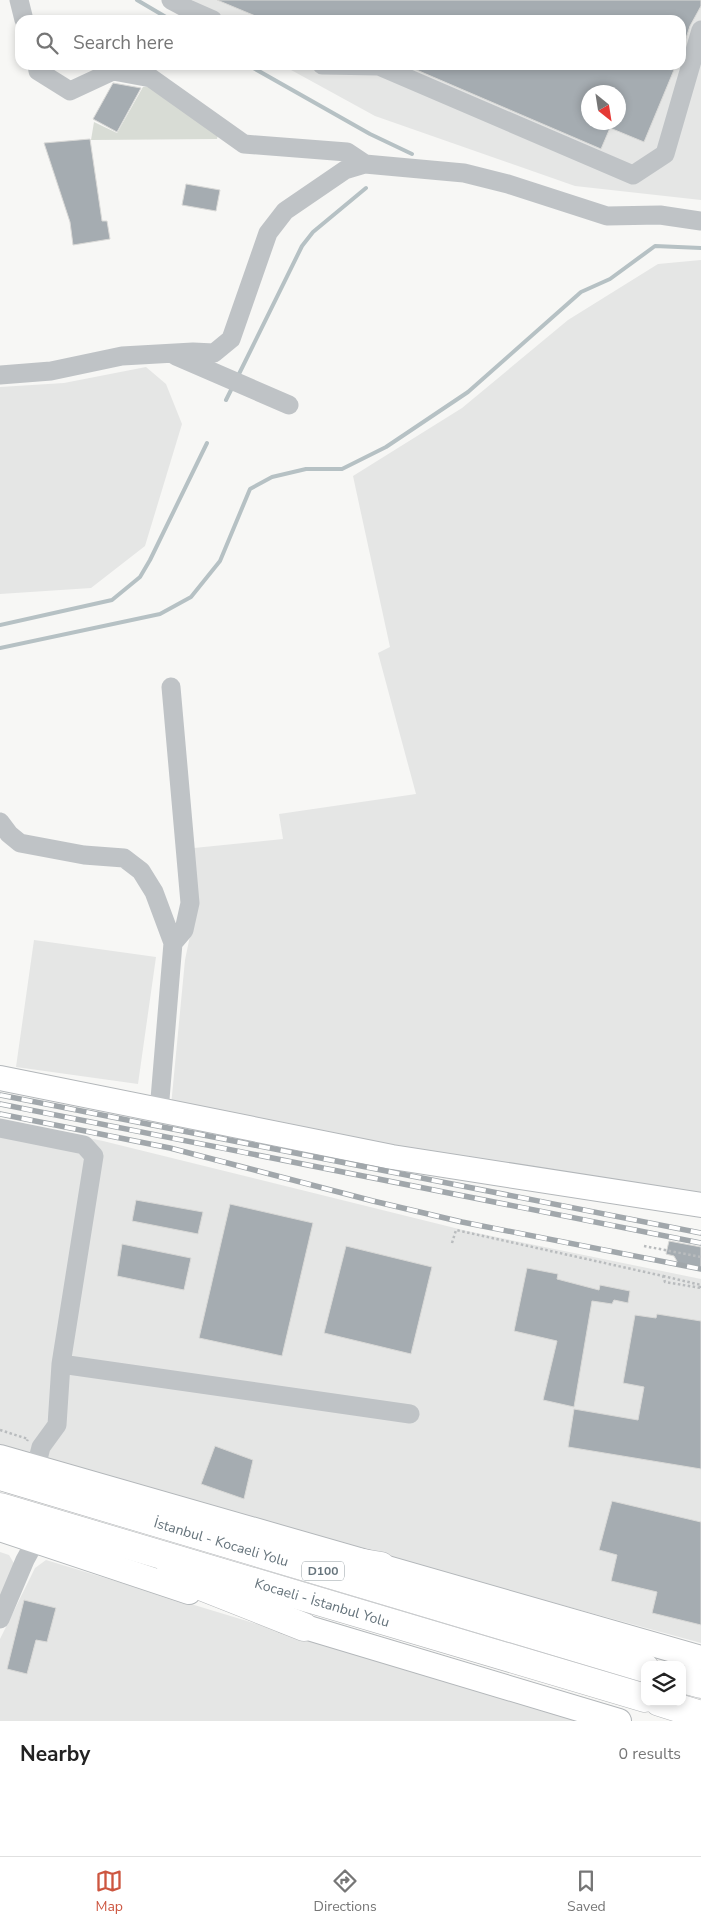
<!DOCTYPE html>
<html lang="en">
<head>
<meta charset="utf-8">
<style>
	body { margin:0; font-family:"Nunito Sans",sans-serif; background:#f6f6f6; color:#222 }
	.controls { position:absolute; right:15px; bottom:15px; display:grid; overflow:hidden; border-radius:10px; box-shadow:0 2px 8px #0003 }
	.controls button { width:45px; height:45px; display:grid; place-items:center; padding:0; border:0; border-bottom:1px solid #e0e0e0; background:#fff; color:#222; font:25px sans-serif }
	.compass { position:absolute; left:581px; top:85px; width:45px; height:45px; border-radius:50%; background:#fff; box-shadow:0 2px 8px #0003; rotate:150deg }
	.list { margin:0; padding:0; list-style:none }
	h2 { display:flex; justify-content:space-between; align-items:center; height:65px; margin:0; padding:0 20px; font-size:21px }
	h2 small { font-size:16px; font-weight:400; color:#767676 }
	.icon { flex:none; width:28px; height:28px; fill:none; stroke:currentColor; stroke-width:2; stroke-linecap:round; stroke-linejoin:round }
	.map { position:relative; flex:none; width:701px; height:1721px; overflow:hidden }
	.search { position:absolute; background:#fff; box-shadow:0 2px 8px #0003; left:15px; right:15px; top:15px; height:55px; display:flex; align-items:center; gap:12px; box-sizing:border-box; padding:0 18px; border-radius:15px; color:#767676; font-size:19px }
	.sheet { height:135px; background:#fff }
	nav { display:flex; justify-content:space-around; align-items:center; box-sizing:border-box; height:70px; border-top:1px solid #e0e0e0; background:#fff; font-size:14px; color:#767676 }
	nav a { display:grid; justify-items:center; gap:2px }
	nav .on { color:#cd5640 }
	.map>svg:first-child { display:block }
	.built { fill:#e5e6e5; fill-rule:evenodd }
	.green { fill:#d8dcd5 }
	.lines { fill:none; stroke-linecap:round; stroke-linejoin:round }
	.stream { stroke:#b6c1c4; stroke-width:4 }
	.building { fill:#a5acb1; stroke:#d9d9d7; fill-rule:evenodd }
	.major-casing { stroke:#b3b7ba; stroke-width:26 }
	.highway-casing { stroke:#b3b6b9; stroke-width:29 }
	.path { stroke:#b9bcbe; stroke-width:2.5; stroke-dasharray:2.5 2.5; stroke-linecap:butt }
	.minor { stroke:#bfc3c6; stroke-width:19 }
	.major { stroke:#fff; stroke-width:24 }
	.highway { stroke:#fff; stroke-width:28 }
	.rail-casing { stroke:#a1a7ab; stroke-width:5.5 }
	.rail { stroke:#fff; stroke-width:4; stroke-dasharray:11; stroke-linecap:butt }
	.labels { text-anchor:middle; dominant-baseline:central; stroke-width:5; stroke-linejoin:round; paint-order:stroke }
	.shield { fill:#fff; stroke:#949ea3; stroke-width:1 }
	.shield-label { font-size:12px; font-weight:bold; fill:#66747c }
	.street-label { font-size:14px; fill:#66747c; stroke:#fff }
</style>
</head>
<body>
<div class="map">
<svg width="701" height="1721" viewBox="0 0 701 1721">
	<rect width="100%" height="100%" fill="#f7f7f5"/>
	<path class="built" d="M161 0H701V200L575 186 375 116 282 65H681V20H198ZM588 92H618V122H588Z
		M701 260V1199L171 1106 185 960 197 902 184 849 283 839 279 814 416 794 378 653 390 647 353 476 462 408 568 320 658 264Z
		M146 367 166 384 182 424 145 546 91 588 0 594V387L64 383Z
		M34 940 156 957 138 1084 16 1067Z
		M0 1120 103 1141 467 1231 701 1279V1643L0 1451Z
		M0 1552 9 1555 15 1565 0 1601Z
		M46 1560 468 1688 587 1721H0V1639L35 1568Z"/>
	<path class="green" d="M151 86 218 135 217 139 91 140 94 122 117 133 143 87Z"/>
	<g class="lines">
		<path class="stream" d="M137 0 171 20
			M248 65 370 134 412 154
			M237 378 302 246 313 232 366 188
			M226 400 233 386
			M0 625 112 600 140 577 150 560 207 443
			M0 648 160 614 191 597 220 561 250 489 272 477 306 469H342L386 447 468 392 581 292 610 279 655 246 701 248"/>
	</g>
	<path class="building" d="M217 0H701V6L690 26 681 53V20H265Z
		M405 65H676L644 142 610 128 601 149ZM588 92H618V122H588Z
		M113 83 141 88 117 132 93 119Z
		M90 139 102 221H107L110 239 73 245 70 222 44 143Z
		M186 184 220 190 216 211 182 205Z
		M136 1200 203 1212 198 1234 132 1221Z
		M230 1204 313 1223 282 1356 199 1338Z
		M669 1241 701 1247V1267L678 1263 674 1256 666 1254Z
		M122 1244 191 1258 184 1290 117 1276Z
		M346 1246 432 1267 411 1354 324 1333Z
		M527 1268 558 1274 557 1279 599 1290 600 1285 630 1291 628 1303 614 1300 612 1304 592 1301 574 1407 543 1400 557 1341 514 1331Z
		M657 1314 701 1321V1469L568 1447 574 1409 638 1420 644 1387 623 1383 635 1315 656 1318Z
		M215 1446 253 1460 244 1499 201 1484Z
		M612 1501 701 1522V1625L652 1613 657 1592 611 1581 617 1555 599 1550Z
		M24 1600 56 1608 47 1642 36 1640 27 1674 7 1669Z"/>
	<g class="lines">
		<defs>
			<path id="major" d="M0 1078 392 1157 701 1205
				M0 1457 701 1658
				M0 1529 189 1592
				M285 1621 619 1721"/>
			<g id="highway">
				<path id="s1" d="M0 1476 645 1668"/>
				<path id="s2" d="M0 1507 645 1698"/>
				<path d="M326 1557 381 1566"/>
				<path d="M170 1574 304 1627"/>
				<path d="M682 1679 701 1684"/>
				<path d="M659 1702 701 1715"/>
			</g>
		</defs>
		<use href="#major" class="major-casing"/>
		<use href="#highway" class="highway-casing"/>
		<path class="path" d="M452 1243 456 1230 663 1276 665 1282 701 1288
			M644 1246 701 1257
			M663 1276 701 1285 700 1288
			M0 1430 28 1439 27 1441"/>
		<path class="minor" d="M19 0 24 20
			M171 0 188 9 213 20
			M37 65 38 71 70 91 113 71 151 78 244 144 347 152 365 164 464 173 508 184 607 216 660 215 701 221
			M322 65 379 66 633 175 665 154 701 30
			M176 356 289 405
			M0 375 51 371 122 356 193 352 214 353 231 339 268 233 285 211 345 170 365 164
			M0 822 9 834 20 843 84 855 124 858 141 871 154 892 173 943
			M159 1111 173 943 184 930 190 903 171 687
			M0 1128 84 1145 94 1156 61 1364 57 1425 41 1447 36 1467
			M61 1364 410 1414
			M0 1619 25 1560 36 1540"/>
		<use href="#major" class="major"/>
		<use href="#highway" class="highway"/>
		<defs>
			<path id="rail" d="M0 1095 701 1233
				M0 1104 701 1243
				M0 1114 170 1148 373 1201 462 1222 701 1269"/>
		</defs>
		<use href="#rail" class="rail-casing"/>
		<use href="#rail" class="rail"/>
	</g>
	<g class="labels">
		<rect class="shield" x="302" y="1561.5" width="42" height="19" rx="4"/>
		<g class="shield-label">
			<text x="323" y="1571">D100</text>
		</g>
		<g class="street-label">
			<text stroke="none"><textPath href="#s1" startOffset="231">İstanbul - Kocaeli Yolu</textPath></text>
			<text stroke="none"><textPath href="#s2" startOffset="336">Kocaeli - İstanbul Yolu</textPath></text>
		</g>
	</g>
</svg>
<div class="controls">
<button><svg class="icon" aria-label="layers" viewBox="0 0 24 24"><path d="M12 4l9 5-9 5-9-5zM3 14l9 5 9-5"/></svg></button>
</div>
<svg class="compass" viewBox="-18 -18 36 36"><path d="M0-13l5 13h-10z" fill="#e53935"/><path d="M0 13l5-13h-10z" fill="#767676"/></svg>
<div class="search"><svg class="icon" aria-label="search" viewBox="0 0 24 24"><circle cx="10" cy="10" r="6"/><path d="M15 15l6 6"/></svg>Search here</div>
</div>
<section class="sheet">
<h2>Nearby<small>0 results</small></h2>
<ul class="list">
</ul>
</section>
<nav>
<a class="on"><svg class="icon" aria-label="map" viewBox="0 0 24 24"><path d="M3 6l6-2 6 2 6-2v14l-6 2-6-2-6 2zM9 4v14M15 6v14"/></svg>Map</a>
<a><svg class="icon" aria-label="directions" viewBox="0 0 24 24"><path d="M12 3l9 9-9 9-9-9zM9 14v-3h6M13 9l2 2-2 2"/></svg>Directions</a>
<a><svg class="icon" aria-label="saved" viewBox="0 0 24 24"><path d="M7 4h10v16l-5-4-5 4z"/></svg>Saved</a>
</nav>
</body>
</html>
